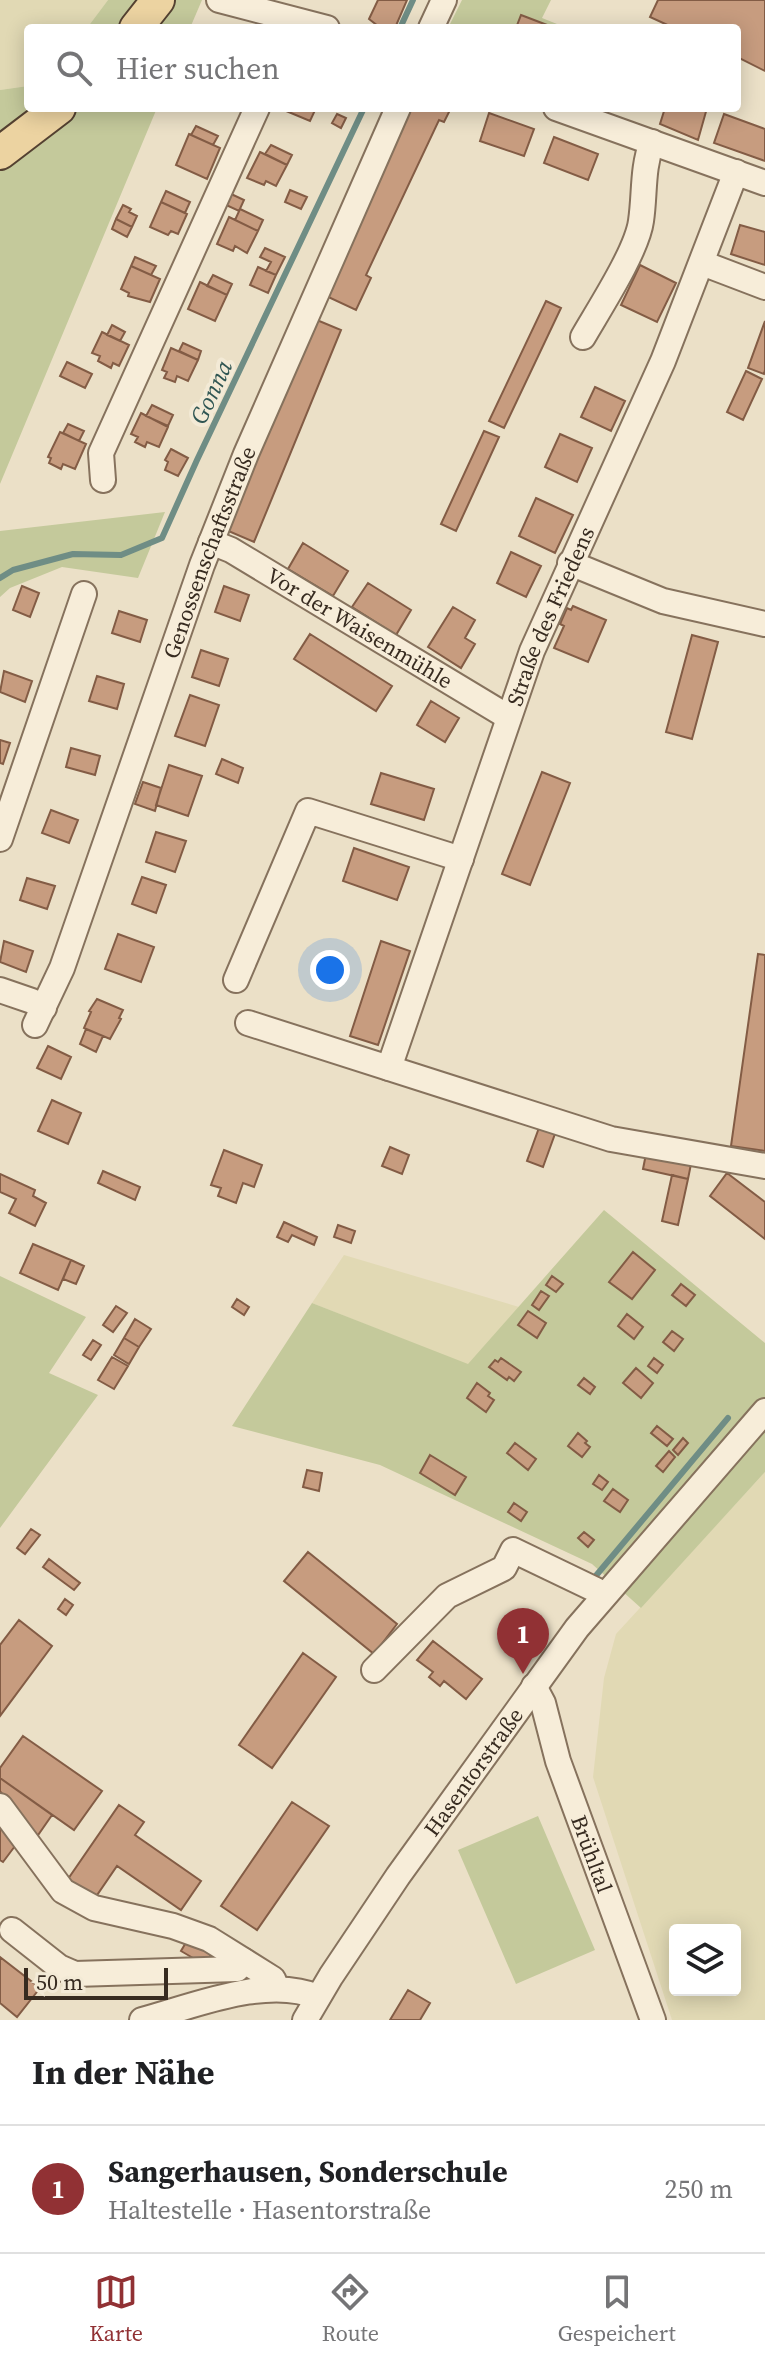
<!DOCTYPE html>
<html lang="de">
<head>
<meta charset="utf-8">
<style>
	body { margin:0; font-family:"Source Serif 4",serif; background:#f2f2f2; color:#202124 }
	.controls { position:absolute; right:24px; bottom:24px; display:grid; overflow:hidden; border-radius:8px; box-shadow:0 4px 20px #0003 }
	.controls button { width:72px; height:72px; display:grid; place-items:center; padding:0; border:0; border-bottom:2px solid #e0e0e0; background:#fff; color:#202124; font:40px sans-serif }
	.scale { position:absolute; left:24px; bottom:20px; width:144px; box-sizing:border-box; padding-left:8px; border:4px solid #372b20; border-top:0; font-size:22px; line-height:28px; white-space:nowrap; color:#372b20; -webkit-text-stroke:6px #f3ead6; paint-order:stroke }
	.you { position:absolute; left:330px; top:970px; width:28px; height:28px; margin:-20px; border:6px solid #fff; border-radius:50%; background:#1a73e8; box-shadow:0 0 0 12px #1a73e833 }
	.badge { display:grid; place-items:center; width:52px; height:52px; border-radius:50%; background:#913134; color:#fff; font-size:26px; font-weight:700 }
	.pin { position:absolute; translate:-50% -66px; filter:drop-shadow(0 2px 4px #0008) }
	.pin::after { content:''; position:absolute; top:42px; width:28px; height:24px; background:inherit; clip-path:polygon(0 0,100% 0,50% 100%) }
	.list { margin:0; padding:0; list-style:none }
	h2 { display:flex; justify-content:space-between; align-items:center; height:104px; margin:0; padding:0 32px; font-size:34px }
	h2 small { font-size:26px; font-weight:400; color:#757577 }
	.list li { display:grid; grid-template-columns:52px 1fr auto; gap:24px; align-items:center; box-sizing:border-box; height:128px; padding:0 32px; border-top:2px solid #e0e0e0 }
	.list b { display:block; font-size:30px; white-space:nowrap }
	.list p { margin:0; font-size:26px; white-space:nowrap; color:#757577 }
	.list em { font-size:26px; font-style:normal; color:#757577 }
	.icon { flex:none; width:44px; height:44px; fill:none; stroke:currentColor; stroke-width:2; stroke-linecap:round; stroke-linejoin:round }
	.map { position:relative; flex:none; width:765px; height:2020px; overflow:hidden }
	.search { position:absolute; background:#fff; box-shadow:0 4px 20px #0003; left:24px; right:24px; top:24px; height:88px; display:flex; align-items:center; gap:20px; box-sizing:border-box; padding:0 28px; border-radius:8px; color:#757577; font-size:30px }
	.sheet { height:232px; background:#fff }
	nav { display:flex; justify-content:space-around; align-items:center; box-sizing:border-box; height:112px; border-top:2px solid #e0e0e0; background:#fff; font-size:22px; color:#757577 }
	nav a { display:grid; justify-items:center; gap:4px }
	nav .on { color:#913134 }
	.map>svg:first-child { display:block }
	.farmland { fill:#e1d9b4; fill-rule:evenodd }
	.green { fill:#c4c99b }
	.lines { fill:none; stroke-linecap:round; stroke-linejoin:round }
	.stream { stroke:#6f8d85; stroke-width:6 }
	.building { fill:#c79c7f; stroke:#835c45; stroke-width:2 }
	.minor-casing { stroke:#86725d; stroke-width:28 }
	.major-casing { stroke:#544131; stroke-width:36 }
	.minor { stroke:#f7edd9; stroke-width:24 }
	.major { stroke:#ecd3a1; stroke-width:32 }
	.labels { text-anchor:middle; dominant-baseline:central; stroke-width:8; stroke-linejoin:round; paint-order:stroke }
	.street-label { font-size:22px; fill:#372b20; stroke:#f3ead6 }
	.water-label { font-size:24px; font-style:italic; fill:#305653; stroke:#f3ead6 }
</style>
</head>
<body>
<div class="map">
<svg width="765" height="2020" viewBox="0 0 765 2020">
	<rect width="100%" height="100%" fill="#ebe0c7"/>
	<path class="farmland" d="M0 0H108L87 28H28V86L0 90Z
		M344 1255 519 1307 468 1365 312 1303Z
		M765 1472V2020H672L593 1777 604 1678 616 1634ZM675 1930H735V1990H675Z"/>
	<path class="green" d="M108 0H202L190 28H87Z
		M462 0H551L542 18 567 28H448Z
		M28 86V108H157L0 484V90Z
		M165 512 138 578 62 567 10 588 0 597V531Z
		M604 1210 765 1343V1472L641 1608 592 1564 380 1465 232 1426 312 1303 468 1364Z
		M0 1276 86 1317 49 1373 98 1395 0 1528Z
		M538 1816 595 1950 516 1984 458 1850Z"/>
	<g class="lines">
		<path class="stream" d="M400 28 413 0
			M0 578 13 570 73 554 121 555 162 538 197 460 364 108
			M594 1578 728 1418"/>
	</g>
	<path class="building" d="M378 0H407L395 28 378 26 369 19Z
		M658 0H765V71L737 57V28H674L650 17Z
		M521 15 555 28H516Z
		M279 108H316L310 121Z
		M411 108H451L444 122 439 120 366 275 371 278 356 310 324 295Z
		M665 108H707L698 140 660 124Z
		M489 113 534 129 524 156 480 141Z
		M337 114 346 118 341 128 332 123Z
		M724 114 765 129V161L714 143Z
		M196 126 218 136 213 145 191 135Z
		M189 134 220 148 207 179 176 165Z
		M554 137 598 154 588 180 544 163Z
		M271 145 292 155 287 165 265 154Z
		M260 152 287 165 276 186 266 181 264 185 247 178Z
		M290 190 307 197 301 209 285 202Z
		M166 191 190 202 185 213 161 202Z
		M229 193 244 200 239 211 224 204Z
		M161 202 187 214 178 234 171 231 168 235 150 227Z
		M123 205 131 209 129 212 137 216 132 227 116 219Z
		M240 209 263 220 258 231 235 220Z
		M229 217 258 231 247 253 235 246 233 251 217 244Z
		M116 219 132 227 127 237 112 229Z
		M740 225 765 232V265L731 254Z
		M265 248 285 257 276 275 266 271 271 262 260 257Z
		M135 257 156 266 151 275 131 266Z
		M640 265 676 283 657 322 621 305Z
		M131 266 160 279 150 302 128 296 129 293 121 289Z
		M258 267 276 275 268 293 250 285Z
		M213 275 232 284 227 295 207 286Z
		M200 282 227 295 215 321 188 309Z
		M546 301 561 308 504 428 489 421Z
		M312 318 341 330 254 542 226 530Z
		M765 321V370L764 374 748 368Z
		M112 325 125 332 120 341 107 335Z
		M102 332 129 345 119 366 113 363 111 368 98 361 100 356 92 353Z
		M183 343 201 351 198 360 179 351Z
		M171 348 198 360 188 381 177 376 175 382 164 378 167 372 162 370Z
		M67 362 92 374 85 388 60 376Z
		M746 371 762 379 743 420 727 412Z
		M595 387 625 401 611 431 581 417Z
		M152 405 173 415 168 426 146 416Z
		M141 413 168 427 159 447 147 442 145 447 135 442 138 437 131 434Z
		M68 424 84 431 79 441 63 433Z
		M484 431 499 437 456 531 441 524Z
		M60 432 86 444 75 469 63 464 61 469 49 463 51 458 48 457Z
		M560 434 592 448 577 482 545 467Z
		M171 449 188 458 178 476 165 470 168 462 165 460Z
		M536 498 573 515 555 553 519 536Z
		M303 543 348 571 333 596 288 569Z
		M511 552 541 566 526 597 497 583Z
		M368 583 411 610 396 635 352 607Z
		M22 586 39 593 30 617 13 610Z
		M224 586 249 595 240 621 215 612Z
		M573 606 606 620 588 662 554 648 564 626 560 624 567 608 571 610Z
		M453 607 475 620 465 638 475 644 461 668 428 647Z
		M119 611 147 620 140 642 112 633Z
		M310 634 392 686 376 711 294 659Z
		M692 635 718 642 692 739 666 732Z
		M201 650 228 659 219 686 192 677Z
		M4 671 32 681 25 702 0 692Z
		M97 676 124 684 117 709 89 701Z
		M190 695 219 705 205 746 175 736Z
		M431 701 459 718 445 742 417 725Z
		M0 740 10 743 3 764 0 763Z
		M71 748 100 756 95 775 66 767Z
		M222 759 243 768 238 783 216 774Z
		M169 765 202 776 188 816 156 805Z
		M542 772 570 783 530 885 502 874Z
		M381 773 434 789 424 820 371 804Z
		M143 782 161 788 155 811 135 804Z
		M51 810 78 820 69 843 42 833Z
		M156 832 186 841 175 872 146 862Z
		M354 848 409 867 397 900 343 881Z
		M142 877 166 885 156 913 132 904Z
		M27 878 55 886 47 909 20 900Z
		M118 934 154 947 141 982 105 969Z
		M4 941 33 951 26 972 0 962Z
		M381 941 410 951 378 1045 350 1036Z
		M758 954 765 955V1151L731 1146Z
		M97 999 123 1010 119 1018 121 1019 110 1039 84 1028 91 1012 89 1011Z
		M86 1029 103 1036 96 1052 80 1044Z
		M48 1046 71 1057 61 1079 37 1068Z
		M52 1100 81 1113 68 1144 38 1131Z
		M540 1125 556 1131 543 1167 527 1161Z
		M390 1147 409 1155 402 1174 382 1166Z
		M224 1150 262 1165 254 1187 243 1183 236 1203 218 1196 221 1188 211 1185Z
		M646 1154 691 1164 688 1179 643 1169Z
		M103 1171 140 1187 135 1200 98 1183Z
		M727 1173 765 1202V1239L710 1196Z
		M0 1174 35 1190 33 1196 46 1203 35 1226 9 1213 16 1199 0 1192Z
		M672 1175 688 1179 678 1225 662 1221Z
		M284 1222 317 1237 314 1245 292 1235 288 1242 277 1237Z
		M338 1225 355 1231 351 1243 334 1237Z
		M33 1244 71 1260 58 1290 20 1273Z
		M633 1252 655 1270 632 1299 609 1282Z
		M71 1260 84 1266 76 1284 63 1279Z
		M552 1276 563 1284 556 1292 546 1285Z
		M681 1284 695 1295 686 1306 672 1295Z
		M541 1291 549 1296 539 1310 532 1305Z
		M237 1299 249 1307 244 1315 232 1307Z
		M116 1306 127 1313 113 1332 103 1325Z
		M528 1311 546 1323 537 1338 518 1325Z
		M627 1314 643 1327 634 1339 618 1326Z
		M135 1319 151 1329 139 1347 124 1338Z
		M672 1331 683 1339 674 1351 663 1342Z
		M124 1338 139 1347 129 1364 114 1355Z
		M93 1340 101 1345 91 1360 83 1355Z
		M112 1357 128 1366 114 1389 98 1380Z
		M501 1358 521 1372 514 1381 509 1377 507 1380 489 1367 495 1360 498 1362Z
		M654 1358 663 1365 657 1373 648 1366Z
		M636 1368 653 1383 641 1398 623 1383Z
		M584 1378 595 1387 590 1394 578 1385Z
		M477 1383 490 1393 488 1396 494 1400 486 1412 467 1398Z
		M657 1426 673 1439 667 1446 651 1433Z
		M578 1433 587 1441 585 1443 590 1447 582 1457 568 1446Z
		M683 1438 688 1443 678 1455 673 1450Z
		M515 1443 536 1459 528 1470 507 1453Z
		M669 1451 675 1457 663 1472 656 1466Z
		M430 1455 466 1477 455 1495 420 1473Z
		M307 1470 322 1473 319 1491 303 1487Z
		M599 1475 608 1482 602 1490 593 1484Z
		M613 1489 628 1500 620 1512 604 1501Z
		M514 1503 527 1512 521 1521 508 1512Z
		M31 1529 40 1535 25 1554 17 1548Z
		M584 1532 594 1540 588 1547 578 1538Z
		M308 1552 397 1624 374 1654 284 1581Z
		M49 1559 80 1583 74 1590 43 1567Z
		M65 1599 73 1605 66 1615 58 1609Z
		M19 1620 52 1646 0 1716V1645Z
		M433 1641 482 1679 466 1699 444 1681 440 1686 429 1677 433 1672 417 1660Z
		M303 1653 336 1677 272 1768 239 1745Z
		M23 1736 102 1791 74 1830 0 1778V1768Z
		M0 1778 52 1815 36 1838 0 1791Z
		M292 1802 329 1826 257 1930 221 1906Z
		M119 1805 144 1822 135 1835 201 1881 181 1910 117 1866 95 1898 68 1879Z
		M0 1828 18 1842 3 1862 0 1860Z
		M188 1939 212 1953 205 1965 181 1951Z
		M0 1957 40 1988 17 2017 0 2003Z
		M408 1990 430 2003 420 2020H390Z"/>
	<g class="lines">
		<defs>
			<g id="minor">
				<path d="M219 0 327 28"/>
				<path d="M431 28 444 0"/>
				<path d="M556 108 765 183"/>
				<path d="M702 263 765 287"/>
				<path d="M583 337C599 309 637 251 641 221 645 194 642 169 652 142"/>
				<path d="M103 480 101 453 257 108"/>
				<path id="s1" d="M211 542 231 550 508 717"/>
				<path d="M570 563 663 601 765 624"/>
				<path d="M0 839 84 594"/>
				<path d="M236 980 308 811 461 859"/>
				<path d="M0 990 32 1001 44 1008"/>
				<path d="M248 1023 611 1139 765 1166"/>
				<path id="s2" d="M35 1025 62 968 202 565 246 454 398 108"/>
				<path id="s3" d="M389 1068 532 651 663 361 736 172"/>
				<path d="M374 1670 447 1596 504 1568 513 1550 596 1590 603 1597"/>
				<path id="s4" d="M534 1686 543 1703 558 1761 653 2020"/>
				<path d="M0 1806 63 1891 94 1908 173 1926 209 1939 273 1979 277 1989"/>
				<path d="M12 1930 59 1967 75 1974 237 1969 244 1961"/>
				<path d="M142 2020C194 2006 267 1975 318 1997"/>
				<path id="s5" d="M305 2020 331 1976 398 1876 577 1628 765 1411"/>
			</g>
			<path id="major" d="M136 28 158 0
				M0 153 59 108"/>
		</defs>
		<use href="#minor" class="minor-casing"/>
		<use href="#major" class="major-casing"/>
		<use href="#minor" class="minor"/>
		<use href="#major" class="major"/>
	</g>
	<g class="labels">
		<g class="street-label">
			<text stroke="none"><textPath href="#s2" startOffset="504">Genossenschaftsstraße</textPath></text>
			<text stroke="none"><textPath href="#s3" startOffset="480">Straße des Friedens</textPath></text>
			<text stroke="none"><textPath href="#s1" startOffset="172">Vor der Waisenmühle</textPath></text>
			<text stroke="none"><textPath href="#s5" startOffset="300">Hasentorstraße</textPath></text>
			<text stroke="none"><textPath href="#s4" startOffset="178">Brühltal</textPath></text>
		</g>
		<g class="water-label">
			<text transform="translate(211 392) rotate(-65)">Gonna</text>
		</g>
	</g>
</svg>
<div class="controls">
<button><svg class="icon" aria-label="layers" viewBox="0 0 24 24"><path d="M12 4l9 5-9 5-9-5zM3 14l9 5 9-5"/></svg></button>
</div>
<div class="scale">50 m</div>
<div class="you"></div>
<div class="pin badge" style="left:523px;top:1674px">1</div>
<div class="search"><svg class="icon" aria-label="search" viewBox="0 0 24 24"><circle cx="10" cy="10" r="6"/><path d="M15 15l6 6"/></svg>Hier suchen</div>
</div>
<section class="sheet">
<h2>In der Nähe<small></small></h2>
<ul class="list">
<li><span class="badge">1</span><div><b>Sangerhausen, Sonderschule</b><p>Haltestelle · Hasentorstraße</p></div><em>250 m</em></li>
</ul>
</section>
<nav>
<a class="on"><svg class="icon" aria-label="map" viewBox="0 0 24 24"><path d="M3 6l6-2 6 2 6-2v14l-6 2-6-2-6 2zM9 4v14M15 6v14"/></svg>Karte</a>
<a><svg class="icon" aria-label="directions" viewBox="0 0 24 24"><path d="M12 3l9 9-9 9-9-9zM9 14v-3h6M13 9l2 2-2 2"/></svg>Route</a>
<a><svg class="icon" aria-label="saved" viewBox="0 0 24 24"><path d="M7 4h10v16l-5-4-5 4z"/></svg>Gespeichert</a>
</nav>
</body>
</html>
